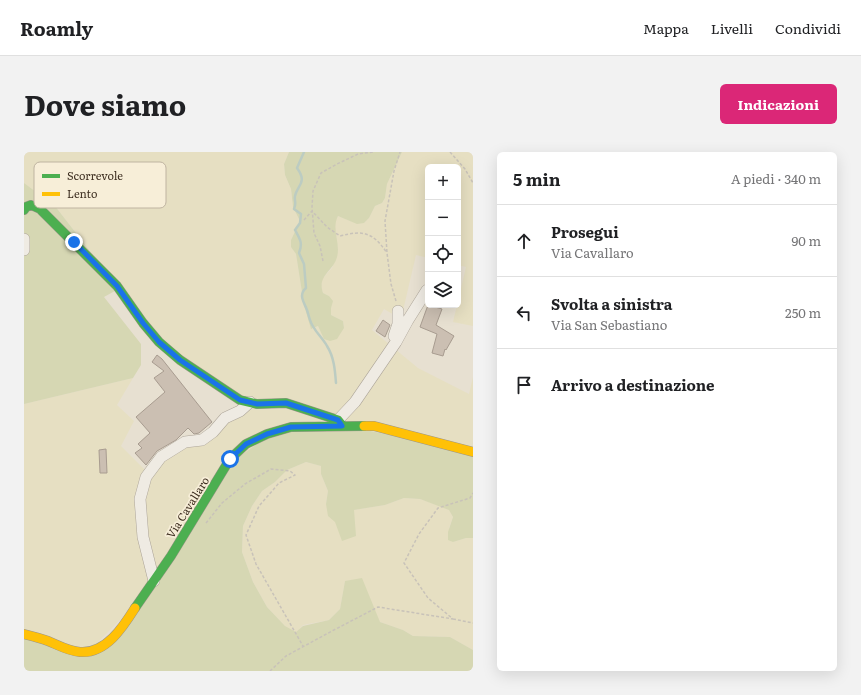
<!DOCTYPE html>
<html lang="it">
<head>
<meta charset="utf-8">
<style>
	body { margin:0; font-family:Literata,serif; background:#f2f2f2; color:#202124 }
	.controls { position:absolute; right:12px; top:12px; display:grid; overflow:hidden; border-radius:6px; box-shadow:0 4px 16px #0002 }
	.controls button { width:36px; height:36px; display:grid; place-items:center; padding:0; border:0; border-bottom:1px solid #e0e0e0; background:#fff; color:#202124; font:20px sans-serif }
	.stop { position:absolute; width:12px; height:12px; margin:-9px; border:3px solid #1a73e8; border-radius:50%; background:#fff }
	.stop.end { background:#1a73e8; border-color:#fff; box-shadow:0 1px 4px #0008 }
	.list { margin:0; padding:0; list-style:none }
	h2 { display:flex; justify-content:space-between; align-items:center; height:52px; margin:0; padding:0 16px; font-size:17px }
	h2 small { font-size:13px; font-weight:400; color:#757577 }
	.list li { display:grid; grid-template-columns:26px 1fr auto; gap:12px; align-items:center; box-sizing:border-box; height:72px; padding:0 16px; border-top:1px solid #e0e0e0 }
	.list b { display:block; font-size:15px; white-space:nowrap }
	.list p { margin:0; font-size:13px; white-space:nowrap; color:#757577 }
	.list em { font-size:13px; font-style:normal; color:#757577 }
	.icon { flex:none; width:22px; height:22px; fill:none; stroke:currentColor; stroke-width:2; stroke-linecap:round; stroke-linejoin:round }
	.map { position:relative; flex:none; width:449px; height:519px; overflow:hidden; border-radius:6px }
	header { display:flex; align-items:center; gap:24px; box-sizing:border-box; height:56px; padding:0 20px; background:#fff; border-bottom:1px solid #e0e0e0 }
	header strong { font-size:19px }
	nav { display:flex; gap:22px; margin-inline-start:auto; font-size:14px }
	.intro { display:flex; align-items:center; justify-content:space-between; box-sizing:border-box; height:96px; padding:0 24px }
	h1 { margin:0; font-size:28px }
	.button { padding:10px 18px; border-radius:6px; background:#db2777; color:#fff; font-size:14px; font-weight:700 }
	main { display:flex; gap:24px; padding:0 24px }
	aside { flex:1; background:#fff; border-radius:6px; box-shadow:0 4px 16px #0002 }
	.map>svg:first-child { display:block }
	.farmland { fill:#e6dfc2 }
	.green { fill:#d6d7b3 }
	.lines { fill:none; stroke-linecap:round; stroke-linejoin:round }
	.stream { stroke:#bcccc2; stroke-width:2.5 }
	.building { fill:#cbbfb2; stroke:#a89c90 }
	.street-casing { stroke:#ada599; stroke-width:12 }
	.fast-casing { stroke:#9c958a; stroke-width:10 }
	.slow-casing { stroke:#9c958a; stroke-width:10 }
	.path { stroke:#c8c2b9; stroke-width:1.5; stroke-dasharray:3 2; stroke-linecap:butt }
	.street { stroke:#efebe3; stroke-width:11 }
	.fast { stroke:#4caf50; stroke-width:9 }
	.slow { stroke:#ffc107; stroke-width:9 }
	.route { stroke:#1a73e8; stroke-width:5 }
	.labels { text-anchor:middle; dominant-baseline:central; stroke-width:3.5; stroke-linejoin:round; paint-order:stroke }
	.street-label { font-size:11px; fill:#3d2e20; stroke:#f7eed8 }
	.key { fill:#f7eed8; stroke:#bfb4a1; stroke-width:1 }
	.key-label { font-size:11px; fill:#3d2e20 }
</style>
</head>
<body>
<header>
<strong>Roamly</strong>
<nav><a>Mappa</a><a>Livelli</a><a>Condividi</a></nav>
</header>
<div class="intro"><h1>Dove siamo</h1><a class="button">Indicazioni</a></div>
<main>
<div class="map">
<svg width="449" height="519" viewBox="0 0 449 519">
	<rect width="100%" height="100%" fill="#e7e0d1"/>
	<path class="farmland" d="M0 0H265L260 12 261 23 267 37 269 55 276 69 267 88V94L272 102 280 153 288 177 294 174 297 180 320 176 319 169 307 163 305 144 299 141 297 134 298 127 308 116 314 98 311 77V70L314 64 320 66 326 69 340 71 345 66 351 54 358 51 361 46 363 32 378 0H449V174L429 170 442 115 434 113V15H404V106L392 103 377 167 360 157 348 178 394 216 445 242 449 225V299L295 269 65 499 0 479V252L109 226 93 253 110 269 97 294 125 322 154 296 173 289 221 254 132 183 31 54 0 31Z
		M282 310 297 314V322L304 339 302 352 330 358 361 353 380 346 396 347 425 357 429 365 425 376 429 390 442 386H449V498L426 485 389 484 379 478 356 470 321 429 316 457 305 468 279 473 272 481 261 474 243 455 229 430 218 400 219 374 228 354 238 339 251 330 263 318Z"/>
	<path class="green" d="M265 0H378L363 32 361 46 358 51 351 54 345 66 340 71 333 72 314 64C307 77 317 91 313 105 309 120 293 123 299 141L305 144 309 149 307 156V163L319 169 320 176 313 187 306 189 300 187 294 174 287 177 280 153 272 102 267 95V88L276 69 269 55 267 37 261 23 260 12Z
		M0 31 31 54 66 99 98 135 80 145 117 192V213L109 226 0 252Z
		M295 269 449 299V386H442L429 390 424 388V380L429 365 425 358 396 347 380 346 361 353 330 358 332 384 318 389 311 370 304 364 302 352 304 339 297 322V314L282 310 263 318 251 330 238 339 228 354 219 374 218 400 229 430 243 455 261 474 272 480 279 474 305 468 316 457 321 429 338 426 356 470 379 478 389 484 426 485 449 498V519H0V479L52 500 89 484 202 314 250 280Z"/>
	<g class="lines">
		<path class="stream" d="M280 0 273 16C284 31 273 33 271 44 270 50 273 50 270 57L277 62 276 71 271 78C276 87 279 91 275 101L280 112 282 136C274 143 280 150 283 158 284 161 285 165 286 168 289 178 298 185 303 194 310 205 311 218 312 231"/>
	</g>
	<path class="building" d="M404 153 418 157 412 173 430 184 422 198 421 197 419 204 408 201 413 182 396 175Z
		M359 168 366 173 361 185 352 179Z
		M133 203 138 207 188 270 175 281 170 282 164 276 152 288 133 299 122 313 111 301 118 296 114 292 126 281 112 265 141 240 130 226 140 219 128 210Z
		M82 297 83 321H76L75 298Z"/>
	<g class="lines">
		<defs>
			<path id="street" d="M0 87V98
				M370 184 374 172V159
				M314 268 331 250 372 190 384 168 403 138
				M130 429 119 385 116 347 122 325 137 305 161 290 178 288 189 280 201 266 216 259 226 250"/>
			<path id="fast" d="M0 58 2 55 7 53 16 57 93 134 119 171 135 190 156 208 216 248 233 252 262 251 314 268 318 273
				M111 456 147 404 206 307 222 292 243 282 267 275 340 274"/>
			<path id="slow" d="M340 274H350L449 300
				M0 482C8 484 16 486 24 489 34 493 44 499 56 500 82 502 99 475 111 456"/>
		</defs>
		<use href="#street" class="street-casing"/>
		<use href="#fast" class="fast-casing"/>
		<use href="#slow" class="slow-casing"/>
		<path class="path" d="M426 0 441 17 449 31
			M280 68 288 59 303 75 316 84C339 78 349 80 363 101
			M299 109 296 94 290 81 288 55 289 39 297 21 313 12 334 2 349 0
			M372 149 367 132 363 101 361 69 370 19 376 0
			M182 371 198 351 221 332 247 317 266 319 271 323 255 331 235 354 222 383 232 412 279 494
			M429 467 449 471
			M246 519 262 504 308 479 354 455 429 467 404 446 380 411 395 382 414 356 446 346 449 341"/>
		<use href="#street" class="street"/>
		<use href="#fast" class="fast"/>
		<use href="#slow" class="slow"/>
	</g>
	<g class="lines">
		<path class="route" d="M50 90 93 134 119 171 135 190 156 208 216 248 233 252 262 251 314 268 318 274 267 275 243 282 222 292 206 307"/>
	</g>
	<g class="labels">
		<g class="street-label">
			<text transform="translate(163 355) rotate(-58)">Via Cavallaro</text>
		</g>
	</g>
	<rect x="10" y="10" width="132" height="46" rx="6" class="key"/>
	<rect x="18" y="22" width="18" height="4" fill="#4caf50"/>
	<rect x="18" y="40" width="18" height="4" fill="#ffc107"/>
	<g class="key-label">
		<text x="43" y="28">Scorrevole</text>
		<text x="43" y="46">Lento</text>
	</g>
</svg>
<div class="controls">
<button>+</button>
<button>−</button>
<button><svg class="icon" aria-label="locate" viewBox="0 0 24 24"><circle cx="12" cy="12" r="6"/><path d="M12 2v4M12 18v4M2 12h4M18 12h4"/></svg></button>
<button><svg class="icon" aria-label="layers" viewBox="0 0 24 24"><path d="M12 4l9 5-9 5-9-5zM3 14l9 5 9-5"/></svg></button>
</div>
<div class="stop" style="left:206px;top:307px"></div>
<div class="stop end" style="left:50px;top:90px"></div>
</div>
<aside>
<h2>5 min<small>A piedi · 340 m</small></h2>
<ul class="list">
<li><svg class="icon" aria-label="ahead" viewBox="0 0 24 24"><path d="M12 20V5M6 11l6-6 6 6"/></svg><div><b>Prosegui</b><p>Via Cavallaro</p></div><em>90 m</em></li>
<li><svg class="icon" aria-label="left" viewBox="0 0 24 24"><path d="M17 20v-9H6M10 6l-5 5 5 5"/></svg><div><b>Svolta a sinistra</b><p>Via San Sebastiano</p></div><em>250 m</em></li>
<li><svg class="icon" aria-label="arrive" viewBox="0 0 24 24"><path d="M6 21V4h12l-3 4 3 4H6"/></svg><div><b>Arrivo a destinazione</b></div></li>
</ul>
</aside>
</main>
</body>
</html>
